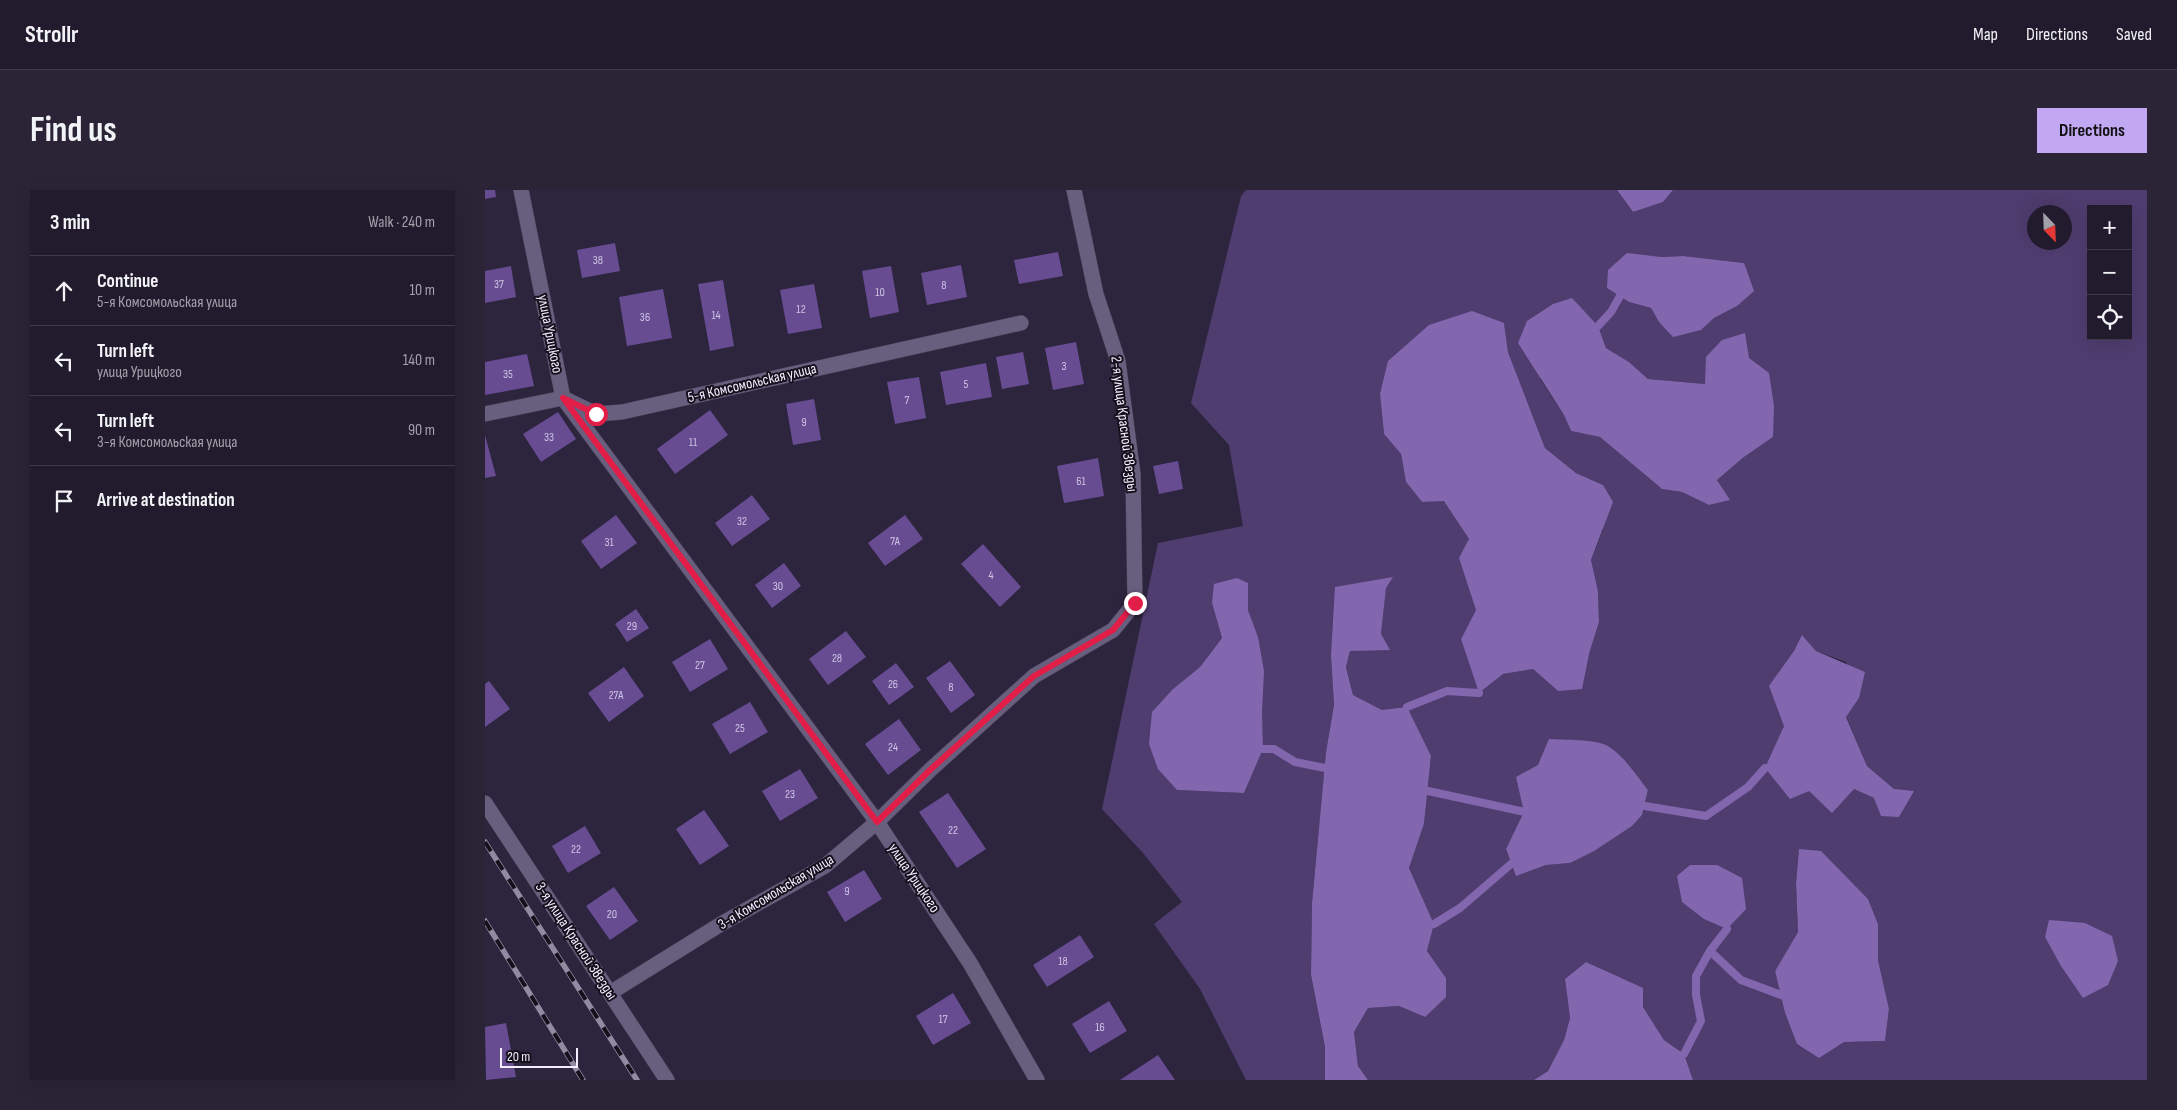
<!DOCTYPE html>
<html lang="en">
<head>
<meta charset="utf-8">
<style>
	body { margin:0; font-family:"Sofia Sans Condensed",sans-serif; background:#2a2436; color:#f1f3f6 }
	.controls { position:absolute; right:15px; top:15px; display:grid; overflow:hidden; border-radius:0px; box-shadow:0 5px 20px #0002 }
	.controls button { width:45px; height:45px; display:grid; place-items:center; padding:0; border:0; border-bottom:1px solid #3f394a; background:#221b2e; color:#f1f3f6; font:25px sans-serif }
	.compass { position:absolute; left:1542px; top:15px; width:45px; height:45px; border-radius:50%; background:#221b2e; box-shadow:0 5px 20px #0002; rotate:157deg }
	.scale { position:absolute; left:15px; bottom:12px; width:78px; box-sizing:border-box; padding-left:5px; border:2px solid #f2edff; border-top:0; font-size:14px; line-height:18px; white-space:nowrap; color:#f2edff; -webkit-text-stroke:4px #14101c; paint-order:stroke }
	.stop { position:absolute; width:15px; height:15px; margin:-11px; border:4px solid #e11d48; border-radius:50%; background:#fff }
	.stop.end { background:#e11d48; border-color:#fff; box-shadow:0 1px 5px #0008 }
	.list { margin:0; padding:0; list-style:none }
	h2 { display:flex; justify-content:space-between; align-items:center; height:65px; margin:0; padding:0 20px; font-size:21px }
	h2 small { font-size:16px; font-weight:400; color:#a2a1aa }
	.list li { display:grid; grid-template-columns:32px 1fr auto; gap:15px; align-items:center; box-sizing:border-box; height:70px; padding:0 20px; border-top:1px solid #3f394a }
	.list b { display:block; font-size:19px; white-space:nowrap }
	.list p { margin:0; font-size:16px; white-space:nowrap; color:#a2a1aa }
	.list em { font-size:16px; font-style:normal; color:#a2a1aa }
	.icon { flex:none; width:28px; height:28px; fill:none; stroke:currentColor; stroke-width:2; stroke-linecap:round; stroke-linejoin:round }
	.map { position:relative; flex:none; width:1662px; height:890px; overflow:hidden; border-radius:0px }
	header { display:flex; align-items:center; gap:30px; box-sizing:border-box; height:70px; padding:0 25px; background:#221b2e; border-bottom:1px solid #3f394a }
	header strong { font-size:24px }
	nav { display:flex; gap:28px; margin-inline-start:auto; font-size:18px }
	.intro { display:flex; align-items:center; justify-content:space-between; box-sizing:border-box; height:120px; padding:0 30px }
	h1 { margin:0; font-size:35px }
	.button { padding:12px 22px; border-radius:0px; background:#c2a8f3; color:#111; font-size:18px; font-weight:700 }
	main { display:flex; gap:30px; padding:0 30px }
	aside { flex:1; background:#221b2e; border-radius:0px; box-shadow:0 5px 20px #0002 }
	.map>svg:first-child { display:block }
	.green { fill:#503d70; fill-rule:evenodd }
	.water { fill:#8267af }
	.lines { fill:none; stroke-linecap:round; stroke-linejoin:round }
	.stream { stroke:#8267af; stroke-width:8 }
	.building { fill:#674c92 }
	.minor-casing { stroke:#463e54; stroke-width:16 }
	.minor { stroke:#685e7d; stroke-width:15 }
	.rail-casing { stroke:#918aa0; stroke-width:5.5 }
	.rail { stroke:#14101c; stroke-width:4; stroke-dasharray:11; stroke-linecap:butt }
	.route { stroke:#e11d48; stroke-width:6 }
	.labels { text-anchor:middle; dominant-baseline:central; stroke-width:4; stroke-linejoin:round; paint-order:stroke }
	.number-label { font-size:12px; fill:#cfc5e4 }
	.street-label { font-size:15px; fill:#f2edff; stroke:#14101c }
</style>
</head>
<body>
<header>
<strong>Strollr</strong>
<nav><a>Map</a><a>Directions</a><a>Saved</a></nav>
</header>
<div class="intro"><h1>Find us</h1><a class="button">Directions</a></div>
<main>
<aside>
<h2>3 min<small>Walk · 240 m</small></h2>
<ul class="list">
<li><svg class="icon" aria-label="ahead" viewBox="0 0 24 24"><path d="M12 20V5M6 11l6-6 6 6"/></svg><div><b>Continue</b><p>5-я Комсомольская улица</p></div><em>10 m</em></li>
<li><svg class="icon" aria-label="left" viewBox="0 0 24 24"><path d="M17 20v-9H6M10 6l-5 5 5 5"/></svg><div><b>Turn left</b><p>улица Урицкого</p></div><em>140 m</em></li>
<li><svg class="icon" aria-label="left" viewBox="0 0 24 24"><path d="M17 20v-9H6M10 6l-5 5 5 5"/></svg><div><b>Turn left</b><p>3-я Комсомольская улица</p></div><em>90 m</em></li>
<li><svg class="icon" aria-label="arrive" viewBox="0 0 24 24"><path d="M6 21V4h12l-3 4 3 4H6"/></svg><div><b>Arrive at destination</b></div></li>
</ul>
</aside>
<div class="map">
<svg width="1662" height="890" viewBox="0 0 1662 890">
	<rect width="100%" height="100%" fill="#2d243e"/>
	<path class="green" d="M761 0H1132L1148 22 1178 12 1188 0H1662V890H1208L1199 864 1179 850 1158 817 1127 785 1101 772 1080 789 1085 828 1079 850 1063 881 1049 890H883L873 876 869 842 883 818 914 816 940 827 961 788 942 761 949 734 924 678 939 634 946 566 897 520 868 505 861 477 865 461 896 444 901 397 908 387 846 466 849 515 841 562 827 713 826 785 840 857V890H761L715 799 669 734 697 712 658 663 617 619 673 353 758 336 744 255 706 213 756 6ZM1606 19H1643V146H1606ZM1550 22H1580V52H1550ZM1198 66 1259 73 1252 116 1229 128 1216 140 1174 132 1166 118 1144 112 1123 98 1176 67ZM1019 133 1023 162 1060 258 1091 283 1118 295V340L1106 370 1113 401 1114 432 1104 464 1073 501 1048 479 1018 484 994 503 976 449 991 420 986 401 984 349 959 310 937 312 921 292 916 264 899 244 895 204ZM1113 136 1121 158 1144 172 1163 189 1220 194 1288 247 1259 267 1232 290 1244 310 1224 315 1197 302 1177 299 1115 247 1086 241 1079 225 1055 189ZM763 393V420L773 447 778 559 759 603 692 600 688 499 715 477 737 448 727 413ZM1318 446 1331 461 1361 472 1374 508 1361 526 1382 576 1409 599 1389 608 1369 599 1324 600 1281 578 1299 536 1309 461ZM1121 555 1134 565 1163 600 1157 625 1147 636 1085 673 1061 675 1031 685 1021 659 1040 622ZM1314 660 1336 662 1383 709 1393 734V770L1404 819 1400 851 1359 852 1334 867 1312 854 1300 823 1290 781 1313 742 1311 693Z"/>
	<path class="water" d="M1132 0H1188L1178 12 1148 22Z
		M1142 63 1176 67 1198 66 1259 73 1269 101 1252 116 1229 128 1216 140 1188 147 1174 132 1166 118 1144 112 1122 98 1123 80Z
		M1087 108 1113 136 1121 158 1144 172 1163 189 1220 194 1221 167 1237 150 1260 143 1264 168 1284 183 1289 216 1288 247 1259 267 1232 290 1245 310 1224 315 1197 302 1177 299 1115 247 1086 241 1079 225 1033 153 1042 131 1068 114Z
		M987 121 1019 133 1023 162 1060 258 1091 283 1118 295 1128 312 1106 370 1113 401 1114 432 1104 464 1097 499 1073 501 1048 479 1018 484 994 503 976 449 991 420 974 368 984 349 959 311 937 312 921 292 916 264 899 244 895 204 903 171 944 135Z
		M908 387 901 398 896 444 905 460 865 461 861 477 868 505 897 520 922 517 946 566 939 634 924 678 949 734 942 761 961 788V807L940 827 914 816 883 818 869 842 873 876 883 890H840V857L826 785 827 713 841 562 849 515 846 466 850 397Z
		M752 388 763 393V420L773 447 779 481 777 522 778 559 759 603 692 600 673 579 664 554 667 522 688 499 715 477 737 448 727 413 729 394Z
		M1317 445 1331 461 1380 482 1374 508 1361 527 1382 576 1409 599 1429 601 1414 627 1396 626 1389 608 1369 599 1347 623 1324 601 1305 609 1280 578 1299 536 1284 496 1309 461Z
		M1064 549C1079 550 1110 549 1123 556 1139 566 1151 585 1163 600L1157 625 1147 636 1109 661 1085 673 1061 675 1031 686 1021 659 1039 622 1031 587 1053 575Z
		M1314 659 1336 661 1383 709 1393 734V770L1404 819 1400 851 1359 852 1334 868 1312 854 1300 823 1290 781 1313 742 1311 693Z
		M1205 675H1232L1257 688 1261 719 1242 739 1219 729 1197 712 1192 686Z
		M1564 730 1600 733 1627 746 1633 771 1623 795 1598 808 1576 776 1560 747Z
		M1101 772 1158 798V817L1179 850 1199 864 1208 890H1049L1063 881 1079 850 1085 828 1080 789Z"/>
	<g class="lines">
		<path class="stream" d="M1113 136 1126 122 1135 106
			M922 517 962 501 994 503
			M778 559H789L810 572 840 578
			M943 601 1040 622
			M1160 616 1221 626 1263 597 1280 578
			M949 734 975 718 1026 674
			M1225 761 1256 790 1296 805
			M1199 864 1216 831 1211 805V786L1225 761 1242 739"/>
	</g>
	<path class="building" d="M0 0H10L11 7 0 9Z
		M130 53 135 81 97 88 92 60Z
		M573 62 578 86 534 94 529 70Z
		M476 75 482 107 442 115 436 83Z
		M26 76 31 107 0 113V81Z
		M406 76 414 122 385 128 377 81Z
		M238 90 249 156 225 161 213 94Z
		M329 94 337 138 303 144 295 100Z
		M178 99 187 148 142 156 134 107Z
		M591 152 599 194 568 200 560 158Z
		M538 162 544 194 517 199 511 167Z
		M42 164 49 196 0 205V172Z
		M501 173 507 207 461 215 455 182Z
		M434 187 441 228 410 234 402 192Z
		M329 209 336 250 308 255 301 214Z
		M225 220 243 245 190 284 172 259Z
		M73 222 91 249 56 272 38 244Z
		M0 245 11 286 0 288Z
		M613 268 619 306 579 313 572 276Z
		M693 271 698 299 674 304 668 276Z
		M267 305 285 329 247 356 230 333Z
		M131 325 152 353 116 379 96 351Z
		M420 325 438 349 400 376 383 353Z
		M498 354 536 397 515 417 476 374Z
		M299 373 316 396 287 418 270 395Z
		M151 419 164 438 142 452 130 434Z
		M361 441 381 467 343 495 324 469Z
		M225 449 243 479 205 502 187 472Z
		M465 471 490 505 466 523 441 488Z
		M411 473 429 497 404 515 387 491Z
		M139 477 159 506 124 532 103 503Z
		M4 491 25 519 0 537V494Z
		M265 512 283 542 245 564 227 534Z
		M414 529 436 560 403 585 380 554Z
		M315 579 333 608 295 631 277 601Z
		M463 603 501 659 472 678 434 622Z
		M219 620 244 656 215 675 191 639Z
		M100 636 116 663 83 683 67 656Z
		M379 680 397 709 360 732 342 702Z
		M129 697 153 731 125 750 101 716Z
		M595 745 609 767 562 797 548 775Z
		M468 803 486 833 448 855 431 826Z
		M624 811 642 841 605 863 587 834Z
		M21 833 31 887 1 890 0 837Z
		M673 865 690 890H635Z"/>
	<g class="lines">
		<defs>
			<path id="minor" d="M36 0 78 208 392 632 485 773 552 890
				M0 224 78 208 111 224 137 222 536 133
				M0 613 182 890
				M125 803 236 734 340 676 392 632 445 580 549 486 628 440 650 413 648 284 633 171 611 104 589 0"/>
		</defs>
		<use href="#minor" class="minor-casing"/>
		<use href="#minor" class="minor"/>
		<defs>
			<path id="rail" d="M0 652 152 890
				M0 731 98 890"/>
		</defs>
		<use href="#rail" class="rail-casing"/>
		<use href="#rail" class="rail"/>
	</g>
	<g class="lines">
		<path class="route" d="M111 224 78 208 392 632 445 580 549 486 628 440 650 413"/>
	</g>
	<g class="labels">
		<g class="number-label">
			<text x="113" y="70">38</text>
			<text x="14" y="94">37</text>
			<text x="459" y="95">8</text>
			<text x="395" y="102">10</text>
			<text x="316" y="119">12</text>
			<text x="231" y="125">14</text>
			<text x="160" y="127">36</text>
			<text x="579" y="176">3</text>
			<text x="23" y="184">35</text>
			<text x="481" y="194">5</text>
			<text x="422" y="210">7</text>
			<text x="319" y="232">9</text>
			<text x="64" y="247">33</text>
			<text x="208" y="252">11</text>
			<text x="596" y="291">61</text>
			<text x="257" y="331">32</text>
			<text x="410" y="351">7А</text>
			<text x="124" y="352">31</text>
			<text x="506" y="385">4</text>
			<text x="293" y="396">30</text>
			<text x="147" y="436">29</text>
			<text x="352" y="468">28</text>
			<text x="215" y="475">27</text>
			<text x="408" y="494">26</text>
			<text x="466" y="497">8</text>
			<text x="131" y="505">27А</text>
			<text x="255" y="538">25</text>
			<text x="408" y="557">24</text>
			<text x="305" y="604">23</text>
			<text x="468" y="640">22</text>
			<text x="91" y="659">22</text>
			<text x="362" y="701">9</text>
			<text x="127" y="724">20</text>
			<text x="578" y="771">18</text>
			<text x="458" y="829">17</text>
			<text x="615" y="837">16</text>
		</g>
		<g class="street-label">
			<text transform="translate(65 144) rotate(79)">улица Урицкого</text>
			<text transform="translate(267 193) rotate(-13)">5-я Комсомольская улица</text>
			<text transform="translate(639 234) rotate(83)">2-я улица Красной Звезды</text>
			<text transform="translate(429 688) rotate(56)">улица Урицкого</text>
			<text transform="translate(291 702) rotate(-31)">3-я Комсомольская улица</text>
			<text transform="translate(91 751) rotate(57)">3-я улица Красной Звезды</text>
		</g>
	</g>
</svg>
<div class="controls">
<button>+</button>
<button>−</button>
<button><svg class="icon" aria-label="locate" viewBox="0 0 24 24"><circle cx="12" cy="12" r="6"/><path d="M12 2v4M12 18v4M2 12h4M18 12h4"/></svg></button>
</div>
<svg class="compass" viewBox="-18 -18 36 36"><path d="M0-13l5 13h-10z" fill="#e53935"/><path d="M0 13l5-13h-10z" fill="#a2a1aa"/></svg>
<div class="scale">20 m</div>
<div class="stop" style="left:111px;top:224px"></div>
<div class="stop end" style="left:650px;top:413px"></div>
</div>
</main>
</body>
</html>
